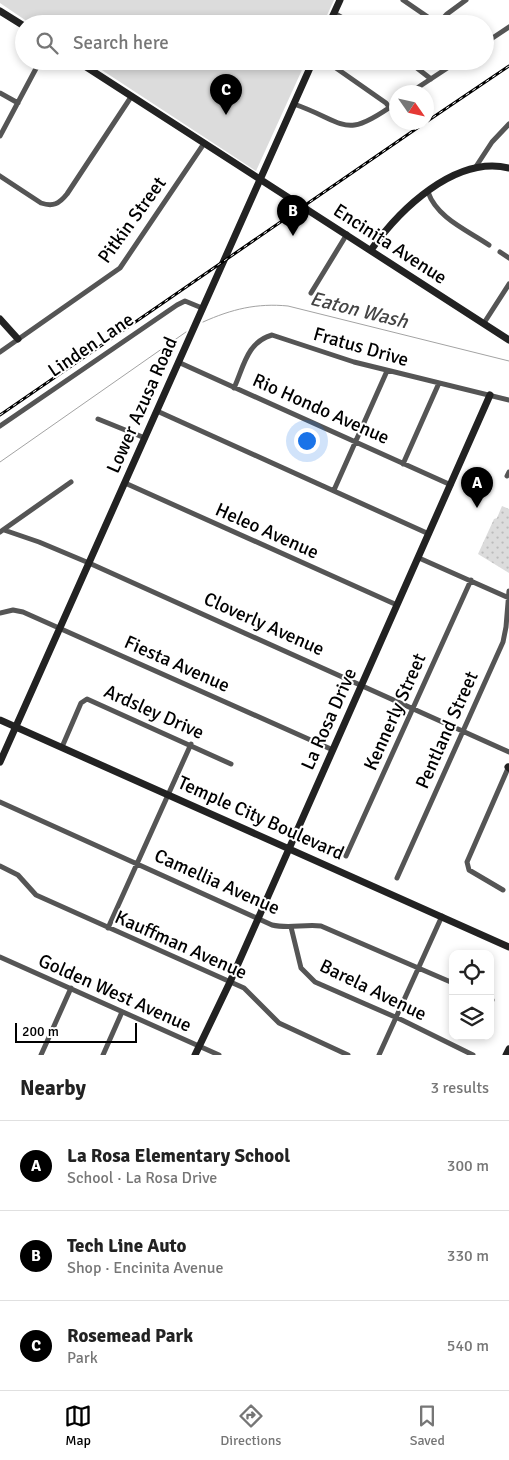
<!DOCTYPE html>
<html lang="en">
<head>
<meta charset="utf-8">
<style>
	body { margin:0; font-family:Signika,sans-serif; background:#f2f2f2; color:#222 }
	.controls { position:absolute; right:15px; bottom:15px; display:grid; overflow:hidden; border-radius:10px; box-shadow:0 2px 8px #0003 }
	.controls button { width:45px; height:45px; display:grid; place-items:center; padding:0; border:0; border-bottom:1px solid #e0e0e0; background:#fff; color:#222; font:25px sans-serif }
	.compass { position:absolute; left:389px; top:85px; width:45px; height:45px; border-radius:50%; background:#fff; box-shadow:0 2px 8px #0003; rotate:124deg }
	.scale { position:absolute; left:15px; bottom:12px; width:122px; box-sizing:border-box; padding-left:5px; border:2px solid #000; border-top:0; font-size:14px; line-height:18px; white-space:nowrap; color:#000; -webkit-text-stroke:4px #fff; paint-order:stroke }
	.you { position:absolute; left:306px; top:440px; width:18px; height:18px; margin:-12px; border:4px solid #fff; border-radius:50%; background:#1a73e8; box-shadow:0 0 0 8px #1a73e833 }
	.badge { display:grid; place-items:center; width:32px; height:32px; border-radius:50%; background:#000; color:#fff; font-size:16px; font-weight:700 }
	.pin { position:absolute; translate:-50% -41px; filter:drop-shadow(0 1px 2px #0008) }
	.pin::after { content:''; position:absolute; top:26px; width:18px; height:15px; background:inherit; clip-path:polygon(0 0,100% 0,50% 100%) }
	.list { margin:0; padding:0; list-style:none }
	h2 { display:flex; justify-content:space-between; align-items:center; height:65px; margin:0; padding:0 20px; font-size:21px }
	h2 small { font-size:16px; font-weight:400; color:#767676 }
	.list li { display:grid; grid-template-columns:32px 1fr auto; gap:15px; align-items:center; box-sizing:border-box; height:90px; padding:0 20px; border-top:1px solid #e0e0e0 }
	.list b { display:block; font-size:19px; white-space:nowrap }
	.list p { margin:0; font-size:16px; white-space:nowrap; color:#767676 }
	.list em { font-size:16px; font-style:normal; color:#767676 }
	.icon { flex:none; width:28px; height:28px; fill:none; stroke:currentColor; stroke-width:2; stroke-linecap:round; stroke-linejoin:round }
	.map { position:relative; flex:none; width:509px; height:1055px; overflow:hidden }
	.search { position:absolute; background:#fff; box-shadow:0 2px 8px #0003; left:15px; right:15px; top:15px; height:55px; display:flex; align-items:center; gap:12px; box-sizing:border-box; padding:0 18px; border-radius:28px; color:#767676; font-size:19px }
	.sheet { height:335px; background:#fff }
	nav { display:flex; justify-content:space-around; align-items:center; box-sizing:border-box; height:70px; border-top:1px solid #e0e0e0; background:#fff; font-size:14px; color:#767676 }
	nav a { display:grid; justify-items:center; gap:2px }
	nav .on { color:#000 }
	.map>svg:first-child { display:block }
	.grass { fill:url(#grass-dots) }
	.park { fill:#dcdcdc }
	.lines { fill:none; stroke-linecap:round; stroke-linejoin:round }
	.stream { stroke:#a3a3a3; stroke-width:1 }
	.street { stroke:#555; stroke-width:5 }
	.secondary { stroke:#222; stroke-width:7 }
	.rail-casing { stroke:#000; stroke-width:3 }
	.rail { stroke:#fff; stroke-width:1; stroke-dasharray:4; stroke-linecap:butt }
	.labels { text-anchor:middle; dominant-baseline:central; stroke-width:4; stroke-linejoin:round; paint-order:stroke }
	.street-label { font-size:19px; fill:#000; stroke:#fff }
	.water-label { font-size:20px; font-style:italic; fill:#444; stroke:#fff }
</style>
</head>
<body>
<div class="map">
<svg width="509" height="1055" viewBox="0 0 509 1055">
	<defs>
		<pattern id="grass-dots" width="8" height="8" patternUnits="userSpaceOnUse" patternTransform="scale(1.25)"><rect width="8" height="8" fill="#dcdcdc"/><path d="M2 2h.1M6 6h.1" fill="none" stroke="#bbb" stroke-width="1.8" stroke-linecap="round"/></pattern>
	</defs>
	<rect width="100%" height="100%" fill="#fff"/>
	<path class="grass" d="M502 506 509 509V573L478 554 494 519 497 518Z"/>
	<path class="park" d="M0 0H334L323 24H31L0 3Z
		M88 61H306L256 171Z"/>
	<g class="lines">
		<path class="stream" d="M203 322C232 309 257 303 288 306L509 361
			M0 462 186 332"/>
		<path class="street" d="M403 0 438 24
			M334 13 353 24
			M438 24 447 14 466 0
			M485 43 509 27
			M326 61 386 103 390 108
			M408 61 431 79
			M411 92 458 61
			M0 93 18 103
			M294 104C348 123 343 141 396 103
			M0 136 40 61
			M475 168 492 142 509 124
			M0 176 41 203C53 207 59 204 67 194L131 97
			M428 192C437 218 467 230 489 245
			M500 252 509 258
			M311 293 347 234
			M484 323 509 284
			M0 352 120 268 203 145
			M178 362 451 485
			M234 388C244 366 247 342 272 335L354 362 509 400
			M157 411 429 534
			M98 419 145 438
			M0 426 177 305 185 301 202 308
			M403 464 439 383
			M507 476 509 472
			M125 483 397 605
			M334 490 387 371
			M4 530 39 542 89 563 509 752
			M0 532 71 482
			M419 558 509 598
			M0 613 13 610 23 612 333 750
			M62 747 81 703 87 699 231 764
			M0 802 272 925C289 929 304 924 321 926L453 983
			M346 856 471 580
			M0 866 18 875 36 895 244 988 279 1023 348 1055
			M397 878 503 642 506 627 509 591
			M503 890 469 870 467 862 509 766
			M291 927 301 968 315 982 402 1020 473 1055
			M108 928 191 744
			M0 957 219 1055
			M490 1000H492
			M41 1055 71 988
			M103 1055 122 1012
			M379 1055 442 916"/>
		<path class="secondary" d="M0 11 24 26
			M329 24 340 0
			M77 61 509 340
			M371 250C399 210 455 155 509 168
			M0 319 18 339
			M0 720 509 947
			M0 762 313 61
			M508 767 509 768
			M195 1055 230 982 490 395
			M506 1055 509 1049"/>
		<defs>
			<path id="rail" d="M426 122 509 66
				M0 415 426 122"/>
		</defs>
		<use href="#rail" class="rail-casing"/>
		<use href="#rail" class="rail"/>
	</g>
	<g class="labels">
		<g class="street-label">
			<text transform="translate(132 220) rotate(-54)">Pitkin Street</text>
			<text transform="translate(390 244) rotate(33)">Encinita Avenue</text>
			<text transform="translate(91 345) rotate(-34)">Linden Lane</text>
			<text transform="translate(361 347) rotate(16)">Fratus Drive</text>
			<text transform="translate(142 405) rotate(-66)">Lower Azusa Road</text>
			<text transform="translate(321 409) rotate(24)">Rio Hondo Avenue</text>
			<text transform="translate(267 531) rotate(24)">Heleo Avenue</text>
			<text transform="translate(264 624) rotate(24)">Cloverly Avenue</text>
			<text transform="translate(177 664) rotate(24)">Fiesta Avenue</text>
			<text transform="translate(154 712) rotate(24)">Ardsley Drive</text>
			<text transform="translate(395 712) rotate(-66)">Kennerly Street</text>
			<text transform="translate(329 719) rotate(-66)">La Rosa Drive</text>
			<text transform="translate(447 730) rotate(-66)">Pentland Street</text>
			<text transform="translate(261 818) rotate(24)">Temple City Boulevard</text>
			<text transform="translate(217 882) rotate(24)">Camellia Avenue</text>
			<text transform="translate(181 945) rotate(24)">Kauffman Avenue</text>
			<text transform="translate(373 990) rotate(26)">Barela Avenue</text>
			<text transform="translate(115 993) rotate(24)">Golden West Avenue</text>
		</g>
		<g class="water-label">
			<text transform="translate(359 310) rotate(14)">Eaton Wash</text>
		</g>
	</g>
</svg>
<div class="controls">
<button><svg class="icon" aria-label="locate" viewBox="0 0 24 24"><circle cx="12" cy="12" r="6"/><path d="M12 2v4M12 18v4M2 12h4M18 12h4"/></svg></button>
<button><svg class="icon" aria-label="layers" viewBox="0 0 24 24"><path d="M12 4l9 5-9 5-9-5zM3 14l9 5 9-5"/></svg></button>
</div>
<svg class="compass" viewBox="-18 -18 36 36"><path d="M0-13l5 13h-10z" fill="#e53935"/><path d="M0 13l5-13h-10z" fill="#767676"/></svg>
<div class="scale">200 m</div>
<div class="you"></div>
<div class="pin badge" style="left:477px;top:508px">A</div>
<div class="pin badge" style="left:293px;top:236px">B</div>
<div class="pin badge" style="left:226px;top:115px">C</div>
<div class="search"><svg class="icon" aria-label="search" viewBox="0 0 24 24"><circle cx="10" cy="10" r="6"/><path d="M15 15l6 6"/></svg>Search here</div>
</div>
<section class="sheet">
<h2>Nearby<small>3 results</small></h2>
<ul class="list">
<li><span class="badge">A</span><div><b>La Rosa Elementary School</b><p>School · La Rosa Drive</p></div><em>300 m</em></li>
<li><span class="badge">B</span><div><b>Tech Line Auto</b><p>Shop · Encinita Avenue</p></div><em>330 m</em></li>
<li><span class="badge">C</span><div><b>Rosemead Park</b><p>Park</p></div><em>540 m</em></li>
</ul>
</section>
<nav>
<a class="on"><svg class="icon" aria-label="map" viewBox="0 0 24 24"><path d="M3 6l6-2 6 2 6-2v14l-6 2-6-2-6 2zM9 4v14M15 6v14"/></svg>Map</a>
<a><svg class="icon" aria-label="directions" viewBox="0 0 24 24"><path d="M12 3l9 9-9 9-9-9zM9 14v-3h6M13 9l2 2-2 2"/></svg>Directions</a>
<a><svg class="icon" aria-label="saved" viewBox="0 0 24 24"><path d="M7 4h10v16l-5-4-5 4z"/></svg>Saved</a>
</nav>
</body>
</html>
